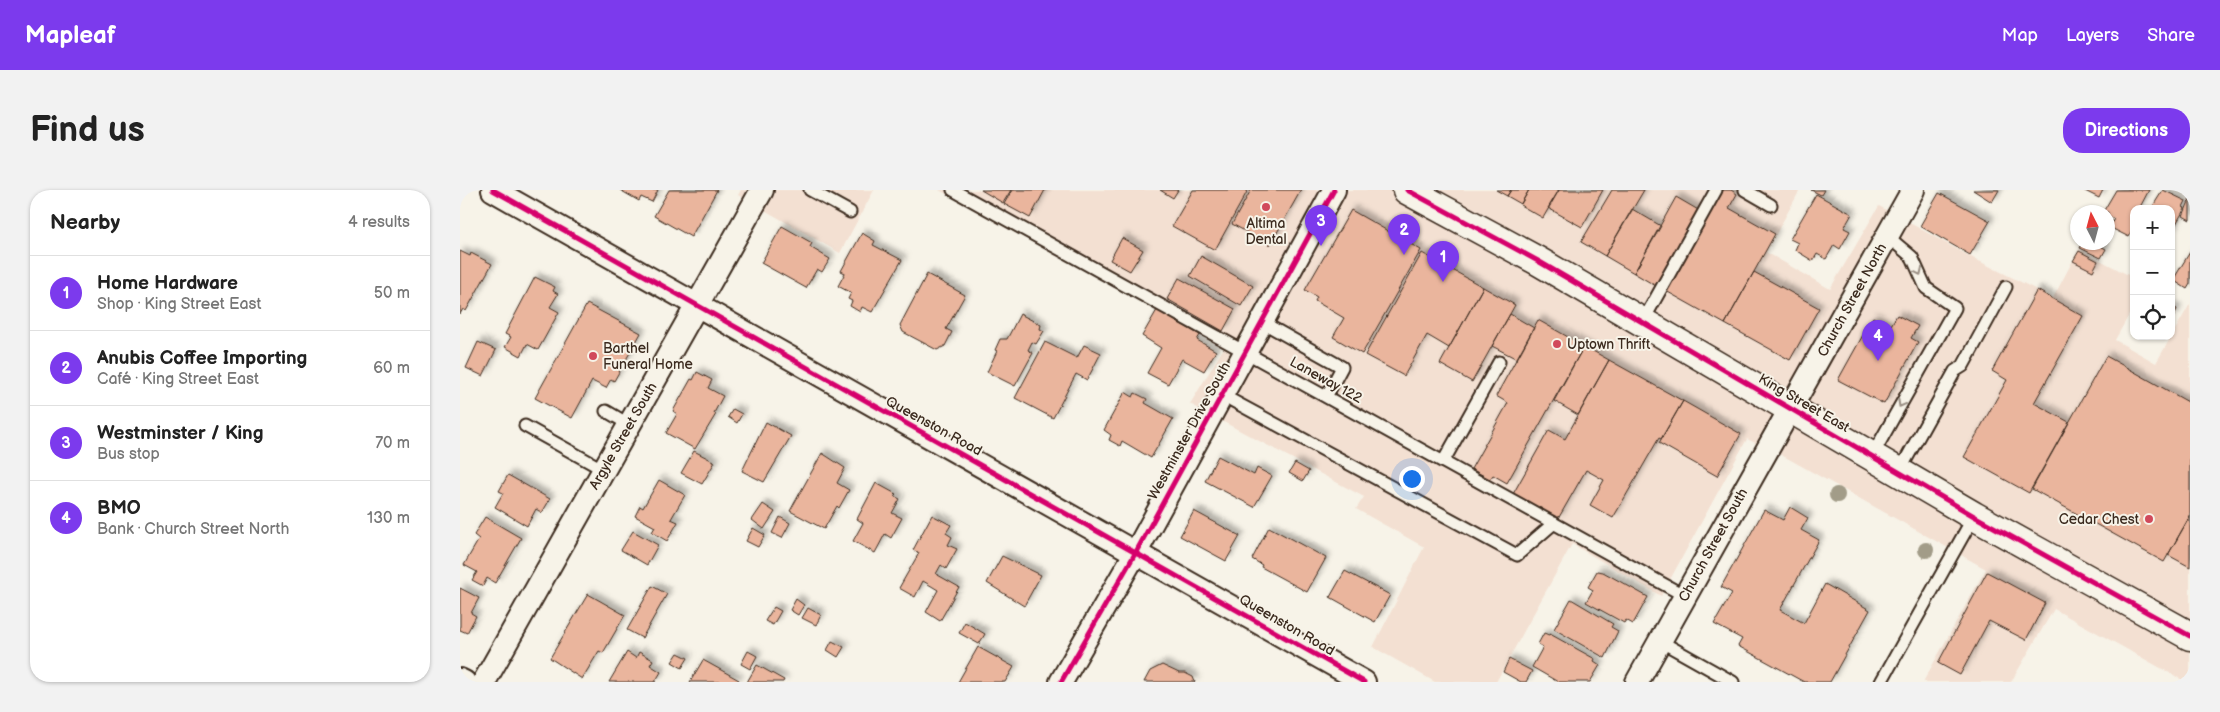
<!DOCTYPE html>
<html lang="en">
<head>
<meta charset="utf-8">
<style>
	body { margin:0; font-family:"Balsamiq Sans",sans-serif; background:#f2f2f2; color:#222 }
	.controls { position:absolute; right:15px; top:15px; display:grid; overflow:hidden; border-radius:10px; box-shadow:0 1px 4px #0004 }
	.controls button { width:45px; height:45px; display:grid; place-items:center; padding:0; border:0; border-bottom:1px solid #e0e0e0; background:#fff; color:#222; font:25px sans-serif }
	.compass { position:absolute; left:1610px; top:15px; width:45px; height:45px; border-radius:50%; background:#fff; box-shadow:0 1px 4px #0004; rotate:354deg }
	.you { position:absolute; left:951px; top:288px; width:18px; height:18px; margin:-12px; border:4px solid #fff; border-radius:50%; background:#1a73e8; box-shadow:0 0 0 8px #1a73e833 }
	.badge { display:grid; place-items:center; width:32px; height:32px; border-radius:50%; background:#7c3aed; color:#fff; font-size:16px; font-weight:700 }
	.pin { position:absolute; translate:-50% -41px; filter:drop-shadow(0 1px 2px #0008) }
	.pin::after { content:''; position:absolute; top:26px; width:18px; height:15px; background:inherit; clip-path:polygon(0 0,100% 0,50% 100%) }
	.list { margin:0; padding:0; list-style:none }
	h2 { display:flex; justify-content:space-between; align-items:center; height:65px; margin:0; padding:0 20px; font-size:21px }
	h2 small { font-size:16px; font-weight:400; color:#767676 }
	.list li { display:grid; grid-template-columns:32px 1fr auto; gap:15px; align-items:center; box-sizing:border-box; height:75px; padding:0 20px; border-top:1px solid #e0e0e0 }
	.list b { display:block; font-size:19px; white-space:nowrap }
	.list p { margin:0; font-size:16px; white-space:nowrap; color:#767676 }
	.list em { font-size:16px; font-style:normal; color:#767676 }
	.icon { flex:none; width:28px; height:28px; fill:none; stroke:currentColor; stroke-width:2; stroke-linecap:round; stroke-linejoin:round }
	.map { position:relative; flex:none; width:1730px; height:492px; overflow:hidden; border-radius:20px }
	header { display:flex; align-items:center; gap:30px; box-sizing:border-box; height:70px; padding:0 25px; background:#7c3aed; color:#fff }
	header strong { font-size:24px }
	nav { display:flex; gap:28px; margin-inline-start:auto; font-size:18px }
	.intro { display:flex; align-items:center; justify-content:space-between; box-sizing:border-box; height:120px; padding:0 30px }
	h1 { margin:0; font-size:35px }
	.button { padding:12px 22px; border-radius:20px; background:#7c3aed; color:#fff; font-size:18px; font-weight:700 }
	main { display:flex; gap:30px; padding:0 30px }
	aside { flex:1; background:#fff; border-radius:20px; box-shadow:0 1px 4px #0004 }
	.map>svg:first-child { display:block }
	.built { fill:#f3e0d2 }
	.building { fill:#eab59d; stroke:#3b2a1e; filter:url(#shadow) }
	.lines { fill:none; stroke-linecap:round; stroke-linejoin:round }
	.lane-casing { stroke:#3b2a1e; stroke-width:15 }
	.street-casing { stroke:#3b2a1e; stroke-width:26 }
	.secondary-casing { stroke:#3b2a1e; stroke-width:31 }
	.lane { stroke:#f7f3e8; stroke-width:11 }
	.street { stroke:#f7f3e8; stroke-width:22 }
	.secondary { stroke:#f7f3e8; stroke-width:28 }
	.cycleway-casing { stroke:#f7f3e8; stroke-width:8 }
	.cycleway { stroke:#d6006c; stroke-width:5 }
	.tree { fill:#a29c88 }
	.oneway { stroke:#998e83 }
	.poi-dot { fill:#d1495b; stroke:#f7f3e8; stroke-width:2 }
	.labels { text-anchor:middle; dominant-baseline:central; stroke-width:4; stroke-linejoin:round; paint-order:stroke }
	.poi-label { font-size:14px; fill:#3b2a1e; stroke:#f7f3e8; text-anchor:start }
	.street-label { font-size:14px; fill:#3b2a1e; stroke:#f7f3e8 }
</style>
</head>
<body>
<header>
<strong>Mapleaf</strong>
<nav><a>Map</a><a>Layers</a><a>Share</a></nav>
</header>
<div class="intro"><h1>Find us</h1><a class="button">Directions</a></div>
<main>
<aside>
<h2>Nearby<small>4 results</small></h2>
<ul class="list">
<li><span class="badge">1</span><div><b>Home Hardware</b><p>Shop · King Street East</p></div><em>50 m</em></li>
<li><span class="badge">2</span><div><b>Anubis Coffee Importing</b><p>Café · King Street East</p></div><em>60 m</em></li>
<li><span class="badge">3</span><div><b>Westminster / King</b><p>Bus stop</p></div><em>70 m</em></li>
<li><span class="badge">4</span><div><b>BMO</b><p>Bank · Church Street North</p></div><em>130 m</em></li>
</ul>
</aside>
<div class="map">
<svg width="1730" height="492" viewBox="0 0 1730 492">
	<defs>
		<filter id="shadow"><feDropShadow dx="4.5" dy="-4.5" stdDeviation="2.5" flood-color="#0004"/></filter>
	</defs>
	<rect width="100%" height="100%" fill="#f7f3e8"/>
	<filter id="ink" filterUnits="userSpaceOnUse"><feTurbulence type="fractalNoise" baseFrequency=".02" numOctaves="2"/><feDisplacementMap in="SourceGraphic" scale="10" xChannelSelector="R" yChannelSelector="G"/><feConvolveMatrix kernelMatrix="1 2 1 2 8 2 1 2 1" color-interpolation-filters="sRGB"/></filter>
	<g filter="url(#ink)">
		<path class="built" d="M281 0H414L380 63 278 5Z
			M479 0H1340L1306 62 1370 99 1419 16 1513 68 1593 108 1619 59 1674 88V116L1655 150 1696 173 1730 114V486L1726 492 1594 419 1551 492H1463L1526 379 1327 268 1287 249 1201 406 1112 354 1036 492H975L913 457 964 357 896 319 904 307 730 214 767 153Z"/>
		<path class="building" d="M160 0H198L192 12 181 7 179 11Z
			M209 0H257L231 47 194 26Z
			M521 0H551L543 13Z
			M552 0H585L570 28 544 14Z
			M700 0H718L713 8Z
			M733 0H788L755 60 712 36Z
			M791 0H841L810 55 772 34Z
			M1036 0H1051L1047 6Z
			M1051 0H1069L1061 14 1047 6Z
			M1069 0H1099L1083 28 1060 15Z
			M1099 0H1143L1122 37 1088 18Z
			M1152 0H1184L1145 66 1121 52Z
			M1263 0H1271L1277 4 1269 18 1315 44 1265 134 1206 101Z
			M1351 0H1364L1361 5Z
			M1513 0H1539L1532 12Z
			M1623 0H1643L1639 8Z
			M1656 0H1689L1679 19H1674V37L1669 47 1649 37 1654 29 1648 25V22H1643Z
			M1703 0 1726 11 1723 17 1725 18 1711 43V19H1691Z
			M1479 3 1530 31 1510 65 1460 36Z
			M1356 4 1392 24 1384 38 1390 41 1380 59 1374 55 1366 69 1357 64 1353 71 1335 60 1338 53 1330 49Z
			M1216 7 1240 21 1196 96 1174 83Z
			M1730 9V30L1723 26Z
			M1172 19 1201 36 1174 83 1145 66Z
			M891 20 961 60 902 164 873 147 884 128 855 111 857 107 845 100Z
			M322 36 352 53 350 57 370 69 362 82 357 79 346 98 301 73Z
			M402 43 415 51 413 55 442 70 412 122 402 117 400 122 390 116 392 111 388 109 391 103 378 96 385 83 381 81Z
			M662 48 683 60 670 81 650 70Z
			M1623 52H1633L1646 59 1641 68 1620 58Z
			M0 61 10 66 11 63 32 74 6 121 3 119 0 124Z
			M1619 61 1638 71 1633 81 1613 71Z
			M1730 62V94L1727 99 1713 90Z
			M962 63 1023 97 989 158 967 145 944 186 905 165Z
			M741 66 793 96 781 116 730 86Z
			M1294 82 1359 118 1330 170 1265 134Z
			M467 84 505 105 486 139 492 142 485 156 477 160 443 142 440 135Z
			M75 87 95 97 93 101 98 104 90 117 99 122 78 160 67 154 61 166 45 157 51 147 45 144Z
			M719 88 775 119 763 141 707 109Z
			M1023 97 1055 115 1012 192 980 174Z
			M1577 100 1623 126 1574 213 1609 232 1569 303 1504 267 1547 190 1532 181Z
			M127 114 181 143 154 191 151 189 146 198 132 191 112 228 75 208Z
			M1711 116 1717 119 1713 128H1711Z
			M697 120 740 145 737 150 756 161 744 181 722 169 708 194 687 183 701 158 682 146Z
			M560 124 581 135 580 139 584 141 576 154 572 152 568 160 573 163 555 196 527 182 537 161 535 160 540 149H547Z
			M1050 124 1074 138 1057 169 1032 156Z
			M1437 125 1458 136 1451 148 1458 152 1424 214 1378 190 1413 127 1430 137Z
			M1078 130 1124 156 1047 293 1033 285 1030 289 1011 279 1048 213 1036 206Z
			M18 152 36 160 23 186 6 178Z
			M585 152 617 168 624 155 641 163 627 190 616 184 593 228 555 208Z
			M1124 156 1149 170 1118 225 1094 211Z
			M1646 166 1730 213V326L1704 372 1572 299Z
			M1149 170 1223 211 1201 249 1199 248 1153 328 1130 315 1144 290 1126 280 1098 329 1053 304 1089 240 1105 249Z
			M237 182 252 190 248 198 263 206 254 223 256 224 235 259 206 243 217 224 213 221 231 189 233 190Z
			M665 202 673 207 675 203 687 209 685 213 713 229 691 268 662 251 660 256 649 250 651 245 644 240Z
			M1223 211 1281 244 1257 286 1199 253Z
			M273 219 282 224 277 233 268 227Z
			M306 232 331 246 304 292 282 281Z
			M234 261 255 272 242 294 221 283Z
			M362 263 385 278 377 293 389 300 379 318 377 316 364 339 330 321Z
			M758 266 794 285 797 278 812 286 794 317 745 291Z
			M835 273 849 281 843 291 829 283Z
			M48 285 90 309 82 323 76 319 67 336 35 317 43 303 39 301Z
			M199 290 225 305 211 329 218 332 207 351 192 342 195 337 175 326 180 316 183 318Z
			M416 293 436 304 434 306 440 309 432 323 442 328 431 348 425 344 415 363 393 351 403 333 397 329Z
			M303 314 315 322 304 339 292 330Z
			M1330 317 1348 328 1341 340 1359 350 1320 420 1344 433 1365 394 1410 420 1370 492H1344L1278 456 1282 449 1254 434 1272 403 1261 397 1304 320 1323 330Z
			M734 321 780 346 766 371 720 346Z
			M472 325 491 335 486 343 492 347 488 355 497 359 486 379 481 375 476 384 499 397 480 431 466 422 478 400 463 391 455 407 439 398 459 363 453 360Z
			M1730 326V377L1708 365Z
			M25 327 61 348 35 393 27 388 23 396 12 390 17 382 4 375 19 349 14 345Z
			M320 327 330 333 322 348 312 343Z
			M809 337 866 368 847 402 801 377 802 375 792 369Z
			M293 338 305 345 298 357 286 351Z
			M173 341 198 355 187 375 161 360Z
			M542 366 581 385 564 416 527 393Z
			M885 381 930 405 915 432 870 407Z
			M1137 381 1143 382 1188 407 1173 434 1166 430 1164 433 1126 412 1133 400 1128 397Z
			M1527 382 1585 413 1566 450 1529 431 1500 485 1478 473Z
			M192 396 207 404 182 448 167 440Z
			M0 398 19 408 11 423 16 426 7 443 0 440Z
			M128 404 165 425 143 463 139 461 122 489 90 468Z
			M336 409 344 415 338 425 330 420Z
			M1111 409 1153 434 1151 437 1158 441 1145 468 1094 439Z
			M314 417 321 421 313 435 305 431Z
			M348 418 361 425 356 435 342 428Z
			M505 432 525 444 519 454 499 443Z
			M1084 443 1089 445 1090 444 1135 469 1134 471 1140 475 1130 492H1098L1072 477 1083 457 1078 454Z
			M372 451 384 457 378 467 367 460Z
			M518 457 554 477 545 492H498Z
			M288 461 297 466 290 479 281 474Z
			M167 462 176 468 179 462 193 470 190 475 201 482 195 492H149Z
			M218 463 228 468 222 478 212 472Z
			M1049 469 1072 481 1066 492H1061L1043 482Z
			M243 470 279 490 278 492H230Z
			M297 475 324 490 323 492H287Z
			M702 475 719 483H725L733 487 735 492H684L690 481Z"/>
		<g class="lines">
			<defs>
				<path id="lane" d="M350 0 390 22
					M493 0 1225 406
					M1285 0 1311 15
					M802 132 882 177 866 207
					M1182 133 1256 0
					M762 205 1057 365 1094 333
					M146 221 170 235
					M65 236 144 280
					M1412 266 1495 118 1466 98 1452 67 1427 46
					M983 272 1039 172
					M1439 282 1495 181 1503 176 1546 97
					M1200 451 1273 492
					M1421 492 1514 326"/>
				<path id="street" d="M33 0 904 492
					M0 490 4 492
					M24 492 302 0
					M601 492 676 362 874 0
					M1177 492 1453 0"/>
				<path id="secondary" d="M947 0 1078 71 1514 326 1730 446"/>
			</defs>
			<use href="#lane" class="lane-casing"/>
			<use href="#street" class="street-casing"/>
			<use href="#secondary" class="secondary-casing"/>
			<use href="#lane" class="lane"/>
			<use href="#street" class="street"/>
			<use href="#secondary" class="secondary"/>
			<defs>
				<path id="cycleway" d="M33 0 904 492
					M947 0 1078 71 1514 326 1730 446
					M601 492 676 362 874 0"/>
			</defs>
			<use href="#cycleway" class="cycleway-casing"/>
			<use href="#cycleway" class="cycleway"/>
		</g>
		<g class="tree">
			<circle cx="1377" cy="305" r="8"/>
			<circle cx="1466" cy="360" r="8"/>
		</g>
		<defs><path id="oneway-chevron" d="M-2-3.5L2.5 0L-2 3.5" fill="none" stroke-width="1.6" stroke-linecap="round" stroke-linejoin="round" transform="scale(1.25)"/></defs>
		<g class="oneway">
			<use href="#oneway-chevron" transform="translate(1459 82) rotate(65)"/>
			<use href="#oneway-chevron" transform="translate(1441 214) rotate(119)"/>
		</g>
	</g>
	<g class="poi-dot">
		<circle cx="806" cy="17" r="5"/>
		<circle cx="1097" cy="154" r="5"/>
		<circle cx="133" cy="166" r="5"/>
		<circle cx="1689" cy="329" r="5"/>
	</g>
	<g class="labels">
		<g class="poi-label">
			<text x="806" y="33" text-anchor="middle">Altima<tspan x="806" dy="16">Dental</tspan></text>
			<text x="1107" y="154">Uptown Thrift</text>
			<text x="143" y="158">Barthel<tspan x="143" dy="16">Funeral Home</tspan></text>
			<text x="1679" y="329" text-anchor="end">Cedar Chest</text>
		</g>
		<g class="street-label">
			<text transform="translate(1392 110) rotate(-61)">Church Street North</text>
			<text transform="translate(866 190) rotate(29)">Laneway 122</text>
			<text transform="translate(1344 213) rotate(30)">King Street East</text>
			<text transform="translate(474 236) rotate(29)">Queenston Road</text>
			<text transform="translate(729 241) rotate(-61)">Westminster Drive South</text>
			<text transform="translate(163 246) rotate(-60)">Argyle Street South</text>
			<text transform="translate(1253 355) rotate(-61)">Church Street South</text>
			<text transform="translate(827 435) rotate(30)">Queenston Road</text>
		</g>
	</g>
</svg>
<div class="controls">
<button>+</button>
<button>−</button>
<button><svg class="icon" aria-label="locate" viewBox="0 0 24 24"><circle cx="12" cy="12" r="6"/><path d="M12 2v4M12 18v4M2 12h4M18 12h4"/></svg></button>
</div>
<svg class="compass" viewBox="-18 -18 36 36"><path d="M0-13l5 13h-10z" fill="#e53935"/><path d="M0 13l5-13h-10z" fill="#767676"/></svg>
<div class="you"></div>
<div class="pin badge" style="left:983px;top:92px">1</div>
<div class="pin badge" style="left:944px;top:65px">2</div>
<div class="pin badge" style="left:861px;top:56px">3</div>
<div class="pin badge" style="left:1418px;top:171px">4</div>
</div>
</main>
</body>
</html>
